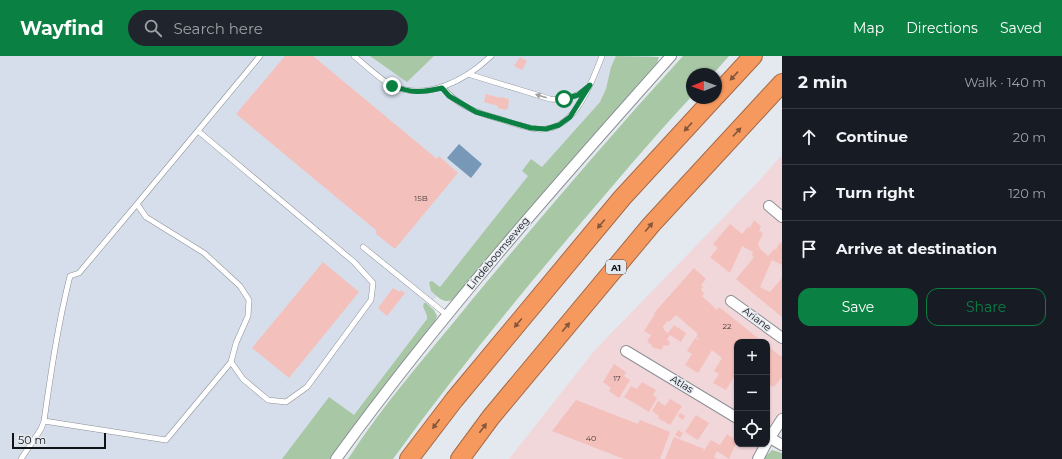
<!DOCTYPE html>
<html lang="en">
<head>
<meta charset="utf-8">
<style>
	body { margin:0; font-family:Montserrat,sans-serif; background:#20242c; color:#f1f3f6 }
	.controls { position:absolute; right:12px; bottom:12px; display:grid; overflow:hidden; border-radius:8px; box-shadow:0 1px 3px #0004 }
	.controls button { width:36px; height:36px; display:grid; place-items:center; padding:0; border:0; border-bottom:1px solid #363941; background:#171b24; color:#f1f3f6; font:20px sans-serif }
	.compass { position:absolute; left:686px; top:12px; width:36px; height:36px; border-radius:50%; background:#171b24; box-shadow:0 1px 3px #0004; rotate:269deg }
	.scale { position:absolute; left:12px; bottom:10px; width:94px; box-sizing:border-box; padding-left:4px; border:2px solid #111215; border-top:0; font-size:11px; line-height:14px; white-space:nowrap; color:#111215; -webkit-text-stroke:3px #e4e8ef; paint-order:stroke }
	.stop { position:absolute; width:12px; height:12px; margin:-9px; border:3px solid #0b8043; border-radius:50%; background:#fff }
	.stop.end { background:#0b8043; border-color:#fff; box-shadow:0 1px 4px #0008 }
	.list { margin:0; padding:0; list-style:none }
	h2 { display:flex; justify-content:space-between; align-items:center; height:52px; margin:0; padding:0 16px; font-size:17px }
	h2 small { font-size:13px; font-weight:400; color:#9ea1a6 }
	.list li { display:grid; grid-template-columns:26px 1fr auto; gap:12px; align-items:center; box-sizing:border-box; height:56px; padding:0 16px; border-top:1px solid #363941 }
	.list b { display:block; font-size:15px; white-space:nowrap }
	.list em { font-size:13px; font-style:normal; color:#9ea1a6 }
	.actions { display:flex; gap:8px; padding:12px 16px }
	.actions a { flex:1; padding:9px 0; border:1px solid #0b8043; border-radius:12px; text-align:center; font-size:14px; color:#0b8043 }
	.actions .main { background:#0b8043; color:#fff }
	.icon { flex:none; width:22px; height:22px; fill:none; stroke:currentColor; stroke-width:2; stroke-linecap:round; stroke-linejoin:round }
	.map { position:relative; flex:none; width:782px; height:403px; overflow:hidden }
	header { display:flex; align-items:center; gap:24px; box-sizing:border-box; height:56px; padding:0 20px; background:#0b8043; color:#fff }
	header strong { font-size:19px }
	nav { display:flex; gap:22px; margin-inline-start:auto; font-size:14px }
	.search { width:280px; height:36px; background:#20242c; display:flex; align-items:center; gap:10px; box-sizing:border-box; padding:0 14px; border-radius:22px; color:#9ea1a6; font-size:15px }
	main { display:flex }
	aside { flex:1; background:#171b24 }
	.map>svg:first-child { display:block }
	.commercial { fill:#f1d6da }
	.built { fill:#d6deeb }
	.green { fill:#a7c7a5 }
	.water { fill:#7898b8 }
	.building { fill:#f4c0bc }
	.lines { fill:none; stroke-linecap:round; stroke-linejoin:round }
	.service-casing { stroke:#8c9096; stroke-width:6 }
	.minor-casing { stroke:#8c9096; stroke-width:12 }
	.motorway-casing { stroke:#a66a45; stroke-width:20 }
	.service { stroke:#fff; stroke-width:5 }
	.minor { stroke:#fff; stroke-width:10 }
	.motorway { stroke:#f6995f; stroke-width:18 }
	.oneway { fill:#84563a }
	.oneway2 { fill:#a0a0a1 }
	.route { stroke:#0b8043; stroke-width:5 }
	.labels { text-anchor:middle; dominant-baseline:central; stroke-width:3; stroke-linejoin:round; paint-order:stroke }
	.number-label { font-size:8px; fill:#4a3e3f }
	.shield { fill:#e4e8ef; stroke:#505256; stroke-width:1 }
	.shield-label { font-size:9px; font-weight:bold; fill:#111215 }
	.street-label { font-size:10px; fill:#111215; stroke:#e4e8ef }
</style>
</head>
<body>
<header>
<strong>Wayfind</strong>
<div class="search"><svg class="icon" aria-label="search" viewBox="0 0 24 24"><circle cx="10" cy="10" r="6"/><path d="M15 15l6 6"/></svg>Search here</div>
<nav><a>Map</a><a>Directions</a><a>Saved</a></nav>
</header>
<main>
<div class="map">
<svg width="782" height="403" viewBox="0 0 782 403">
	<rect width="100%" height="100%" fill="#e4e8ef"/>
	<path class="commercial" d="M782 99V362L767 381V286H737V388H764L757 403H509L595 294 759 125Z"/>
	<path class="built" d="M0 0H652L441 235 427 252 433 260 349 370 294 403H0Z"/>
	<path class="green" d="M370 0H434L407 26Z
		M616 0 659 1 657 7 452 244C443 248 437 240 431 235L429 226 432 225 440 231 528 120 522 115 531 103 542 111 600 46 606 33 611 11Z
		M683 0H729L713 18H692V40C650 85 610 133 570 180 509 252 449 326 393 403H348C384 347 429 297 471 245 540 162 610 80 683 0Z
		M424 247H426L434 254 437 260 435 265 330 403H282L329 341 354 359 427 263V260L423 250Z
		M772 394 782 397V403H763Z"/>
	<path class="water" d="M459 88 482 108 471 122 447 102Z"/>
	<path class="building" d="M285 0H313L437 103 439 100 458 117 395 193 375 177 377 175 236 58Z
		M520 1 527 5 522 14 514 10Z
		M486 38 500 42 501 41 509 43 508 52 506 54 498 52V50L484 46Z
		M754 164 761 170 759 175 763 177 758 188 761 194 768 200 774 193 776 194 780 186 782 188V209L772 204 760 231 770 236 782 222V261L736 223 751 205 754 201 752 200 753 196 742 190 730 217 710 201 718 192 713 188 730 168 742 178 748 171 750 172Z
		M323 206 359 236 289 322 252 292Z
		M694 212 706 223 701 229 703 231 701 233 704 238 702 240 717 254 719 251 763 286H737V316L726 334 713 327 719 318 714 315 722 302 712 294 698 317 685 309 692 298 687 295 695 282 701 285 696 281 698 278 676 259 669 266 667 265 663 271 664 274 668 277 674 269 686 277 681 286 670 279 667 283 670 287 668 290 664 289 661 294 656 292V293L651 290 652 289 647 286 651 279 644 275 655 258 654 257Z
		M393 232 400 236 401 234 405 237 387 260 378 252Z
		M767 289 780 300H782V321L774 331 770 329 767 334Z
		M614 308 626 316 624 320 630 324 619 342 609 335 611 332 603 326Z
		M642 326 656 334 653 339 657 342 649 356 624 341 631 330 637 333Z
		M670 343 682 350 670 369 658 362 659 360 652 355 658 345 665 350Z
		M576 344 638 368 640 364 670 376 660 403H624L552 375Z
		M680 357 685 360 683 364 678 360Z
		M696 359 709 367 698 384 685 376Z
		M678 374 683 377 680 382 675 379Z
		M727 378 737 385 729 403 717 395 714 401 717 403H665L674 381 704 393 703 396 711 384 720 389Z"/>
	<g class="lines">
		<defs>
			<path id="service" d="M354 0C364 8 383 26 393 30 427 45 466 24 491 0
				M468 18 550 43C564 44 576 42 586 33
				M442 31C458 50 477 57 500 63 512 67 525 72 538 73 575 76 591 28 602 0
				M198 75 354 206 373 227 371 244 307 331 286 346 268 344 243 323 231 306 236 287 248 260 249 244 240 230 204 197 146 161 137 148 260 0
				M363 191 447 259
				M44 365 166 384 231 306
				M21 403 41 373 44 365C51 316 58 268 70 220L79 217 137 148"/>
			<path id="minor" d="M769 150 782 161
				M731 245 782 282
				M626 295 737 362
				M767 380 782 389
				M767 386 782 363
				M336 403C439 261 555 130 671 0
				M758 403 766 388"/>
			<path id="motorway" d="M716 40 753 0
				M409 403 454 344 622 142 714 42
				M460 403 491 361 651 169 782 27"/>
		</defs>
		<use href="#service" class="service-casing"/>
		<use href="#minor" class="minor-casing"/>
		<use href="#motorway" class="motorway-casing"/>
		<use href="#service" class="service"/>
		<use href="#minor" class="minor"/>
		<use href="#motorway" class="motorway"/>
	</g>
	<defs><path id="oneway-solid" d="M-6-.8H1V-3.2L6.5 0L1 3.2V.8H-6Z"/></defs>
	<g class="oneway">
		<use href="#oneway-solid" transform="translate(734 20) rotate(133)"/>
		<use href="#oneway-solid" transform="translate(688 71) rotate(133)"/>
		<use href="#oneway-solid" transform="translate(737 76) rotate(-47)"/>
		<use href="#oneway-solid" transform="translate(601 168) rotate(130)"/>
		<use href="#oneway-solid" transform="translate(649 171) rotate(-50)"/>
		<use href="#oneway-solid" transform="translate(518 267) rotate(130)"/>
		<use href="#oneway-solid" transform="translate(566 271) rotate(-50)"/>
		<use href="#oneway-solid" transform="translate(436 368) rotate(127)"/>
		<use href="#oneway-solid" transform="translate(483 372) rotate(-53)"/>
	</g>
	<use class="oneway2" href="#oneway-solid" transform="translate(541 40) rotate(-163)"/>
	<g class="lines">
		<path class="route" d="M392 30C413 37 420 37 442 32L449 40 476 56 531 72 546 73 559 69 570 61 590 29 578 39 564 43"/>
	</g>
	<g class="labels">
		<g class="number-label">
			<text x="421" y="142">15B</text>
			<text x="727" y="270">22</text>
			<text x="617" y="322">17</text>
			<text x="591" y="382">40</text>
		</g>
		<rect class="shield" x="606" y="204" width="20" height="14" rx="3"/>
		<g class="shield-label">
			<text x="616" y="211">A1</text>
		</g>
		<g class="street-label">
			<text transform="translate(498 197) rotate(-50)">Lindeboomseweg</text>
			<text transform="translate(757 263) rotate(37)">Ariane</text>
			<text transform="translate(682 328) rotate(31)">Atlas</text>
		</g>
	</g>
</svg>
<div class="controls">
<button>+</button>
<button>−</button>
<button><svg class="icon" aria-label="locate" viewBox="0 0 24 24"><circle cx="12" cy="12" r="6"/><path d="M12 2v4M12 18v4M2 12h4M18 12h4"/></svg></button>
</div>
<svg class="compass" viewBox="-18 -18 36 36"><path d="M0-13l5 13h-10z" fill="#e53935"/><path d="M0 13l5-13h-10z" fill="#9ea1a6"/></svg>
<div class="scale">50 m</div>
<div class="stop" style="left:564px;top:43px"></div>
<div class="stop end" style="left:392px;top:30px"></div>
</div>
<aside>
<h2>2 min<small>Walk · 140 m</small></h2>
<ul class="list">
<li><svg class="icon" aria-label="ahead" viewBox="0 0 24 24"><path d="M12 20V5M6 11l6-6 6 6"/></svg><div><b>Continue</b></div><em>20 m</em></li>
<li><svg class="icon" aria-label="right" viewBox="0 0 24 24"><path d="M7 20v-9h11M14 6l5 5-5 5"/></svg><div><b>Turn right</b></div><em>120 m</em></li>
<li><svg class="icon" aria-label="arrive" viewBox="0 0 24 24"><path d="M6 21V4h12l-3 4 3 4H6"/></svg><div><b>Arrive at destination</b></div></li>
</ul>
<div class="actions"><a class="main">Save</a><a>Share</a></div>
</aside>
</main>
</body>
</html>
